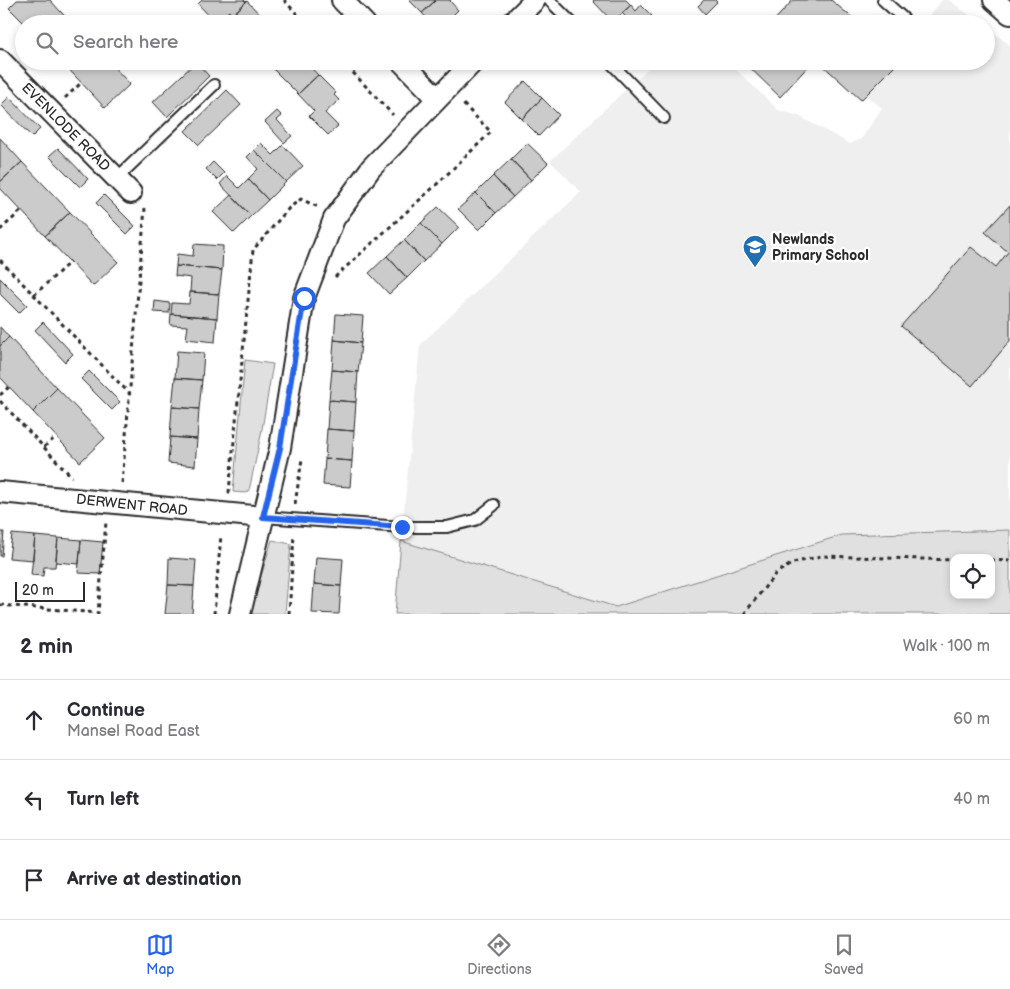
<!DOCTYPE html>
<html lang="en">
<head>
<meta charset="utf-8">
<style>
	body { margin:0; font-family:"Balsamiq Sans",sans-serif; background:#f7f7f7; color:#2b2b33 }
	.controls { position:absolute; right:15px; bottom:15px; display:grid; overflow:hidden; border-radius:10px; box-shadow:0 2px 8px #0003 }
	.controls button { width:45px; height:45px; display:grid; place-items:center; padding:0; border:0; border-bottom:1px solid #e1e1e2; background:#fff; color:#2b2b33; font:25px sans-serif }
	.scale { position:absolute; left:15px; bottom:12px; width:70px; box-sizing:border-box; padding-left:5px; border:2px solid #2b2b2b; border-top:0; font-size:14px; line-height:18px; white-space:nowrap; color:#2b2b2b; -webkit-text-stroke:4px #fff; paint-order:stroke }
	.stop { position:absolute; width:15px; height:15px; margin:-11px; border:4px solid #2563eb; border-radius:50%; background:#fff }
	.stop.end { background:#2563eb; border-color:#fff; box-shadow:0 1px 5px #0008 }
	.list { margin:0; padding:0; list-style:none }
	h2 { display:flex; justify-content:space-between; align-items:center; height:65px; margin:0; padding:0 20px; font-size:21px }
	h2 small { font-size:16px; font-weight:400; color:#7c7c81 }
	.list li { display:grid; grid-template-columns:32px 1fr auto; gap:15px; align-items:center; box-sizing:border-box; height:80px; padding:0 20px; border-top:1px solid #e1e1e2 }
	.list b { display:block; font-size:19px; white-space:nowrap }
	.list p { margin:0; font-size:16px; white-space:nowrap; color:#7c7c81 }
	.list em { font-size:16px; font-style:normal; color:#7c7c81 }
	.icon { flex:none; width:28px; height:28px; fill:none; stroke:currentColor; stroke-width:2; stroke-linecap:round; stroke-linejoin:round }
	.map { position:relative; flex:none; width:1010px; height:614px; overflow:hidden }
	.search { position:absolute; background:#fff; box-shadow:0 2px 8px #0003; left:15px; right:15px; top:15px; height:55px; display:flex; align-items:center; gap:12px; box-sizing:border-box; padding:0 18px; border-radius:28px; color:#7c7c81; font-size:19px }
	.sheet { height:305px; background:#fff }
	nav { display:flex; justify-content:space-around; align-items:center; box-sizing:border-box; height:70px; border-top:1px solid #e1e1e2; background:#fff; font-size:14px; color:#7c7c81 }
	nav a { display:grid; justify-items:center; gap:2px }
	nav .on { color:#2563eb }
	.map>svg:first-child { display:block }
	.built { fill:#efefef }
	.green { fill:#e0e0e0; stroke:#868686; fill-rule:evenodd }
	.building { fill:#cbcbcb; stroke:#2b2b2b }
	.lines { fill:none; stroke-linecap:round; stroke-linejoin:round }
	.lane-casing { stroke:#2b2b2b; stroke-width:14 }
	.street-casing { stroke:#2b2b2b; stroke-width:24 }
	.path { stroke:#2b2b2b; stroke-width:3; stroke-dasharray:4 4; stroke-linecap:butt }
	.lane { stroke:#fff; stroke-width:10 }
	.street { stroke:#fff; stroke-width:20 }
	.route { stroke:#2563eb; stroke-width:6 }
	.labels { text-anchor:middle; dominant-baseline:central; stroke-width:4.5; stroke-linejoin:round; paint-order:stroke }
	.street-label { font-size:14px; fill:#2b2b2b; stroke:#fff }
	.poi-label { font-size:14px; font-weight:bold; fill:#2b2b2b; stroke:#fff; text-anchor:start }
</style>
</head>
<body>
<div class="map">
<svg width="1010" height="614" viewBox="0 0 1010 614">
	<rect width="100%" height="100%" fill="#fff"/>
	<filter id="ink" filterUnits="userSpaceOnUse"><feTurbulence type="fractalNoise" baseFrequency=".02" numOctaves="2"/><feDisplacementMap in="SourceGraphic" scale="10" xChannelSelector="R" yChannelSelector="G"/><feConvolveMatrix kernelMatrix="1 2 1 2 8 2 1 2 1" color-interpolation-filters="sRGB"/></filter>
	<g filter="url(#ink)">
		<path class="built" d="M942 0H949L981 24H923Z
			M986 27 1010 45V530L841 535 616 607 401 541 420 345 581 192 550 161 656 61H727L778 110 799 116 850 144 862 138 882 108 866 95 893 61H986Z"/>
		<path class="green" d="M245 360 273 364 261 435 249 491 246 493 233 492Z
			M1010 530V614H395L401 541 616 607 842 535ZM954 558H991V595H954Z
			M272 540 291 544 285 614H251L255 596Z"/>
		<path class="building" d="M17 0H50L72 24H25L9 8Z
			M202 0H244L246 2 232 15 229 11 216 23 198 4Z
			M409 0H436L422 13Z
			M436 0H451L450 1 458 10 444 24H432L422 13Z
			M594 0H626L631 5 613 22 593 1Z
			M704 0H715L717 2 705 14 698 6Z
			M793 0H831L860 24H771Z
			M247 1 269 24H223L246 2Z
			M631 5 636 11 641 5 652 16 645 24H632L622 13Z
			M61 61H108L130 84 105 108Z
			M265 61H282L274 70Z
			M282 61H305L318 75 298 94 274 70Z
			M743 61H813L780 97Z
			M818 61H900L861 100Z
			M196 62 209 76 167 117 153 102Z
			M318 75 336 93 334 95 339 100 325 113 338 126 328 135 309 116 314 111 298 94Z
			M525 81 542 98 522 119 505 102Z
			M227 90 241 105 199 145 185 131Z
			M9 97 40 129 32 137 1 105Z
			M542 98 559 115 539 136 522 119Z
			M277 111 282 116 277 120 292 136 284 143 265 122Z
			M0 138 22 162 0 182Z
			M261 143 273 155 283 145 303 166 286 182 254 150Z
			M527 143 548 163 531 180 511 159Z
			M58 148 88 179 80 187 49 156Z
			M254 150 286 182 268 200 248 179 258 169 247 157Z
			M511 159 531 180 513 197 493 176Z
			M22 162 70 212 45 236 0 188V182Z
			M213 162 224 173 217 180 206 169Z
			M227 176 239 188 248 179 268 200 251 216 220 184Z
			M493 176 513 197 496 213 476 193Z
			M476 193 496 213 479 230 458 209Z
			M104 195 135 226 127 234 96 203Z
			M231 195 251 216 234 233 213 212Z
			M1010 205V341L972 386 901 326 971 247 996 267 1008 252 985 232Z
			M438 207 459 227 442 244 421 223Z
			M70 212 118 262 93 286 45 236Z
			M421 223 442 244 424 261 404 240Z
			M404 240 424 261 407 278 387 256Z
			M194 244 223 246 222 270 176 266 177 254 193 256Z
			M387 256 407 278 389 294 369 273Z
			M176 266 222 270 219 294 190 292 191 278 175 276Z
			M0 278 27 305 19 313 0 294Z
			M190 292 219 294 217 318 171 314 172 303 189 304Z
			M155 301 170 303 169 313 154 312Z
			M171 314 217 318 215 342 186 339 188 326 170 325Z
			M336 314 363 316 361 343 334 340Z
			M43 322 73 354 65 362 35 330Z
			M0 327 9 337 0 346Z
			M9 337 57 388 33 412 0 377V346Z
			M334 340 361 343 358 372 332 370Z
			M177 351 204 353 202 380 175 378Z
			M332 370 358 372 356 402 329 400Z
			M89 371 120 402 112 410 81 379Z
			M175 378 202 380 199 409 172 407Z
			M57 388 105 438 80 462 33 412Z
			M329 400 356 402 354 431 327 429Z
			M172 407 199 409 197 439 170 437Z
			M327 429 354 431 352 461 325 459Z
			M170 437 197 439 195 466 168 463Z
			M325 459 352 461 350 487 323 485Z
			M0 532H4L2 556H0Z
			M12 534 35 536 33 560 9 558Z
			M35 536 58 538 55 567H44L43 576 31 575Z
			M58 538 81 540 79 564 56 562Z
			M81 540 103 542 100 574 78 573Z
			M316 557 343 559 341 586 314 584Z
			M169 558 196 560 194 586 168 585Z
			M314 584 341 586 339 614 312 613Z
			M168 585 194 586 192 614H165Z"/>
		<g class="lines">
			<defs>
				<path id="lane" d="M549 0 573 24
					M883 0 903 18
					M609 61 664 118
					M117 178 214 85
					M263 517 402 527H447L475 520 494 505"/>
				<path id="street" d="M342 0 365 24
					M994 0 1010 14
					M511 24 535 0
					M0 60 131 193
					M401 61 437 98
					M0 492 263 517
					M240 614 280 448 304 298 334 219 371 168 474 61"/>
			</defs>
			<use href="#lane" class="lane-casing"/>
			<use href="#street" class="street-casing"/>
			<path class="path" d="M284 0 306 24
				M17 47 24 40
				M342 61 393 115
				M494 68 501 61
				M65 98 81 83
				M0 230 21 211
				M0 260 129 393
				M335 277 436 185 491 132 462 103
				M34 295 70 262
				M0 395 9 387
				M0 401 72 477
				M44 447 56 437
				M122 483 145 208
				M230 492H229L253 250 289 208 301 199 318 207
				M295 504 302 459
				M991 560 1010 561
				M0 605 98 613 106 522
				M214 614 221 535
				M289 614 294 535
				M744 614 776 573 793 563 821 556 954 560"/>
			<use href="#lane" class="lane"/>
			<use href="#street" class="street"/>
		</g>
	</g>
	<g class="lines" filter="url(#ink)">
		<path class="route" d="M304 298 280 448 263 517 402 527"/>
	</g>
	<defs>
		<symbol id="school-pin" viewBox="-11 -11 22 30"><path d="M0 17L-7.5 6A9.5 9.5 0 1 1 7.5 6Z" fill="#1f6fb2" stroke="#fff"/><path d="M0-5L7-2L0 1L-7-2ZM-4 1L0 2.5L4 1V4Q0 6-4 4Z" fill="#fff"/></symbol>
	</defs>
	<g fill-rule="evenodd">
		<use href="#school-pin" x="741" y="233" width="28" height="38"/>
	</g>
	<g class="labels">
		<g class="street-label">
			<text transform="translate(66 127) rotate(45)">EVENLODE ROAD</text>
			<text transform="translate(132 505) rotate(6)">DERWENT ROAD</text>
		</g>
		<g class="poi-label">
			<text x="772" y="239">Newlands<tspan x="772" dy="16">Primary School</tspan></text>
		</g>
	</g>
</svg>
<div class="controls">
<button><svg class="icon" aria-label="locate" viewBox="0 0 24 24"><circle cx="12" cy="12" r="6"/><path d="M12 2v4M12 18v4M2 12h4M18 12h4"/></svg></button>
</div>
<div class="scale">20 m</div>
<div class="stop" style="left:304px;top:298px"></div>
<div class="stop end" style="left:402px;top:527px"></div>
<div class="search"><svg class="icon" aria-label="search" viewBox="0 0 24 24"><circle cx="10" cy="10" r="6"/><path d="M15 15l6 6"/></svg>Search here</div>
</div>
<section class="sheet">
<h2>2 min<small>Walk · 100 m</small></h2>
<ul class="list">
<li><svg class="icon" aria-label="ahead" viewBox="0 0 24 24"><path d="M12 20V5M6 11l6-6 6 6"/></svg><div><b>Continue</b><p>Mansel Road East</p></div><em>60 m</em></li>
<li><svg class="icon" aria-label="left" viewBox="0 0 24 24"><path d="M17 20v-9H6M10 6l-5 5 5 5"/></svg><div><b>Turn left</b></div><em>40 m</em></li>
<li><svg class="icon" aria-label="arrive" viewBox="0 0 24 24"><path d="M6 21V4h12l-3 4 3 4H6"/></svg><div><b>Arrive at destination</b></div></li>
</ul>
</section>
<nav>
<a class="on"><svg class="icon" aria-label="map" viewBox="0 0 24 24"><path d="M3 6l6-2 6 2 6-2v14l-6 2-6-2-6 2zM9 4v14M15 6v14"/></svg>Map</a>
<a><svg class="icon" aria-label="directions" viewBox="0 0 24 24"><path d="M12 3l9 9-9 9-9-9zM9 14v-3h6M13 9l2 2-2 2"/></svg>Directions</a>
<a><svg class="icon" aria-label="saved" viewBox="0 0 24 24"><path d="M7 4h10v16l-5-4-5 4z"/></svg>Saved</a>
</nav>
</body>
</html>
